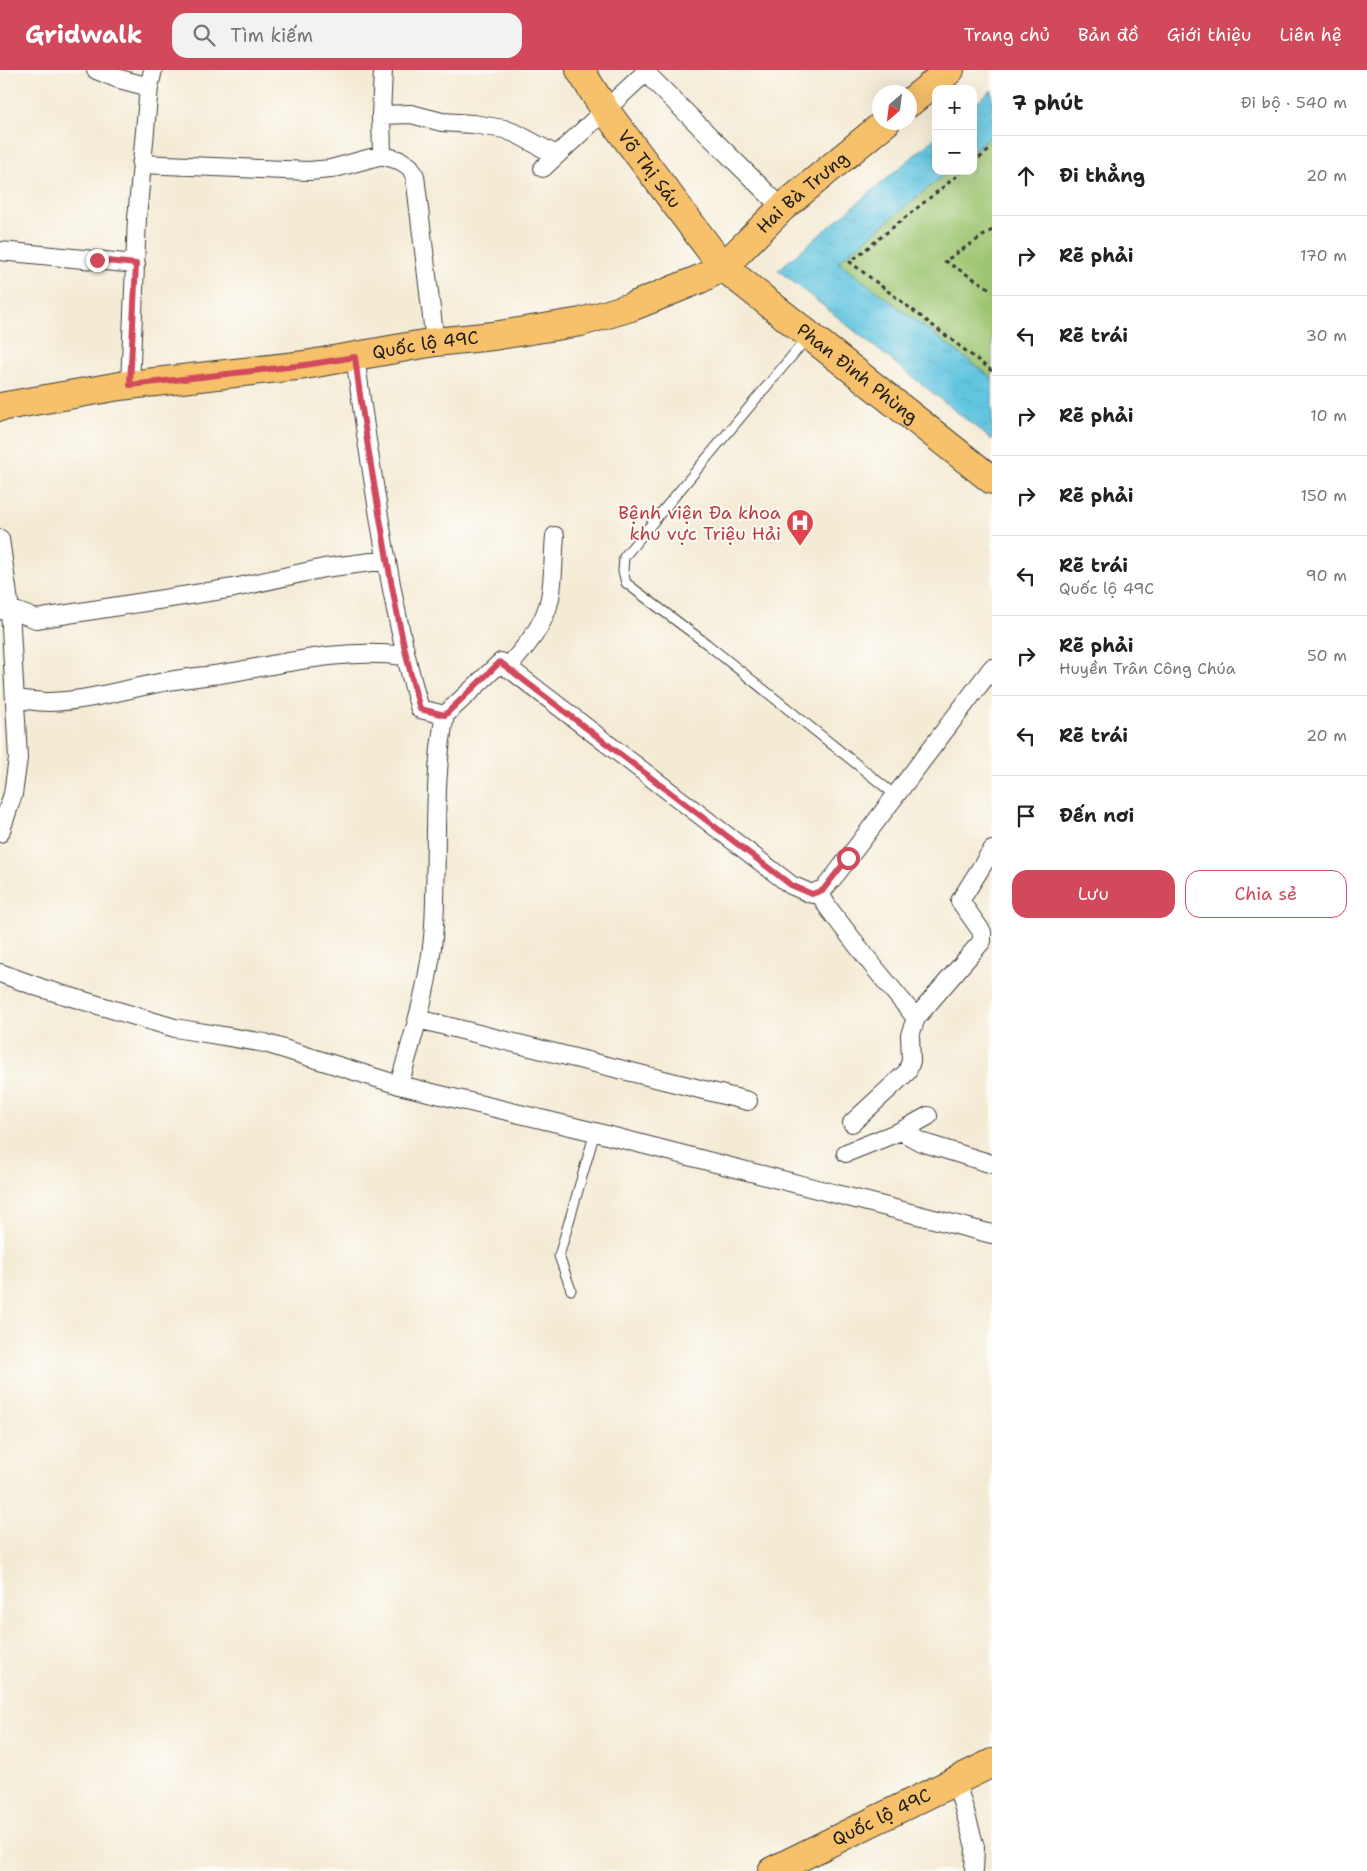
<!DOCTYPE html>
<html lang="vi">
<head>
<meta charset="utf-8">
<style>
	body { margin:0; font-family:"Shantell Sans",sans-serif; background:#f2f2f2; color:#222 }
	.controls { position:absolute; right:15px; top:15px; display:grid; overflow:hidden; border-radius:10px; box-shadow:0 5px 20px #0002 }
	.controls button { width:45px; height:45px; display:grid; place-items:center; padding:0; border:0; border-bottom:1px solid #e0e0e0; background:#fff; color:#222; font:25px sans-serif }
	.compass { position:absolute; left:872px; top:15px; width:45px; height:45px; border-radius:50%; background:#fff; box-shadow:0 5px 20px #0002; rotate:208deg }
	.stop { position:absolute; width:15px; height:15px; margin:-11px; border:4px solid #d1495b; border-radius:50%; background:#fff }
	.stop.end { background:#d1495b; border-color:#fff; box-shadow:0 1px 5px #0008 }
	.list { margin:0; padding:0; list-style:none }
	h2 { display:flex; justify-content:space-between; align-items:center; height:65px; margin:0; padding:0 20px; font-size:21px }
	h2 small { font-size:16px; font-weight:400; color:#767676 }
	.list li { display:grid; grid-template-columns:32px 1fr auto; gap:15px; align-items:center; box-sizing:border-box; height:80px; padding:0 20px; border-top:1px solid #e0e0e0 }
	.list b { display:block; font-size:19px; white-space:nowrap }
	.list p { margin:0; font-size:16px; white-space:nowrap; color:#767676 }
	.list em { font-size:16px; font-style:normal; color:#767676 }
	.actions { display:flex; gap:10px; padding:15px 20px }
	.actions a { flex:1; padding:11px 0; border:1px solid #d1495b; border-radius:15px; text-align:center; font-size:18px; color:#d1495b }
	.actions .main { background:#d1495b; color:#fff }
	.icon { flex:none; width:28px; height:28px; fill:none; stroke:currentColor; stroke-width:2; stroke-linecap:round; stroke-linejoin:round }
	.map { position:relative; flex:none; width:992px; height:1801px; overflow:hidden }
	header { display:flex; align-items:center; gap:30px; box-sizing:border-box; height:70px; padding:0 25px; background:#d1495b; color:#fff }
	header strong { font-size:24px }
	nav { display:flex; gap:28px; margin-inline-start:auto; font-size:18px }
	.search { width:350px; height:45px; background:#f2f2f2; display:flex; align-items:center; gap:12px; box-sizing:border-box; padding:0 18px; border-radius:15px; color:#767676; font-size:19px }
	main { display:flex }
	aside { flex:1; background:#fff }
	.map>svg:first-child { display:block }
	.green { fill:#9dc571; stroke:#5c7046 }
	.water { fill:url(#water-ripples); stroke:#3f707e }
	.lines { fill:none; stroke-linecap:round; stroke-linejoin:round }
	.service-casing { stroke:#3c3b38; stroke-width:11 }
	.minor-casing { stroke:#3c3b38; stroke-width:20 }
	.primary-casing { stroke:#3c3b38; stroke-width:30 }
	.trunk-casing { stroke:#3c3b38; stroke-width:30 }
	.path { stroke:#3c3b38; stroke-width:3; stroke-dasharray:4 4; stroke-linecap:butt }
	.service { stroke:#fff; stroke-width:9 }
	.minor { stroke:#fff; stroke-width:18 }
	.primary { stroke:#f6c16b; stroke-width:28 }
	.trunk { stroke:#f6c16b; stroke-width:28 }
	.route { stroke:#d1495b; stroke-width:6 }
	.labels { text-anchor:middle; dominant-baseline:central; stroke-width:4; stroke-linejoin:round; paint-order:stroke }
	.street-label { font-size:18px; fill:#1c1c1c; stroke:#fdfcf7 }
	.health-label { font-size:18px; fill:#be3a42; stroke:#fdfcf7; text-anchor:end }
</style>
</head>
<body>
<header>
<strong>Gridwalk</strong>
<div class="search"><svg class="icon" aria-label="search" viewBox="0 0 24 24"><circle cx="10" cy="10" r="6"/><path d="M15 15l6 6"/></svg>Tìm kiếm</div>
<nav><a>Trang chủ</a><a>Bản đồ</a><a>Giới thiệu</a><a>Liên hệ</a></nav>
</header>
<main>
<div class="map">
<svg width="992" height="1801" viewBox="0 0 992 1801">
	<defs>
		<pattern id="water-ripples" width="26" height="14" patternUnits="userSpaceOnUse" patternTransform="scale(1.25)"><rect width="26" height="14" fill="#62c5e0"/><path d="M2 4q2-2 4 0t4 0M15 11q2-2 4 0t4 0" fill="none" stroke="#54a9c0"/></pattern>
	</defs>
	<rect width="100%" height="100%" fill="#fdfcf7"/>
	<filter id="ink" filterUnits="userSpaceOnUse"><feTurbulence type="fractalNoise" baseFrequency=".02" numOctaves="2"/><feDisplacementMap in="SourceGraphic" scale="10" xChannelSelector="R" yChannelSelector="G"/><feConvolveMatrix kernelMatrix="1 2 1 2 8 2 1 2 1" color-interpolation-filters="sRGB"/></filter>
	<filter id="wash" filterUnits="userSpaceOnUse"><feTurbulence type="fractalNoise" baseFrequency=".0096" numOctaves="4" result="noise"/><feDisplacementMap in="SourceGraphic" scale="20" xChannelSelector="R" yChannelSelector="G"/><feGaussianBlur stdDeviation="1.12" result="paint"/><feColorMatrix in="noise" values="0 0 0 0 0 0 0 0 0 0 0 0 0 0 0 0 0 1.4 0 .05"/><feComposite in="paint" operator="in"/></filter>
	<g filter="url(#wash)">
		<rect width="100%" height="100%" fill="#f4ebd5"/>
		<path class="green" d="M992 66V308L838 192 949 101H973V81Z"/>
		<path class="water" d="M992 20V66L973 81V35Z
			M936 67V101H949L838 192 992 308V370L778 200Z"/>
	</g>
	<g filter="url(#ink)">
		<g class="lines">
			<defs>
				<path id="service" d="M807 268 624 487 623 501 626 513 707 574 895 725
					M571 1220 559 1186 595 1062"/>
				<path id="minor" d="M96 0 116 8 149 17
					M646 3 782 138
					M381 45 411 44 442 52 473 54 504 59 517 64 556 85
					M382 85 381 45 383 0
					M141 94 309 101 331 99 382 85 401 91 410 97 415 106 435 272
					M543 98 648 0
					M0 181 136 194
					M355 287C363 346 372 405 382 464 392 523 403 582 420 639L445 645 501 592 791 815 812 824 823 820 837 803 992 598
					M130 315 137 148 149 17 153 0
					M0 469 10 539 18 688 13 724 0 763
					M0 540 10 539 36 549 234 518 324 498 387 490
					M507 598C525 578 545 555 550 528 554 508 553 486 555 466
					M15 629C26 630 38 632 49 632 90 631 129 618 169 611 190 607 212 606 233 602 290 592 347 578 405 586
					M818 821 829 839 873 896 916 948
					M0 903 41 918 175 958 265 973 399 1015 595 1062 992 1164
					M418 949 748 1031
					M399 1015C414 963 431 909 434 855 438 787 432 711 445 645
					M852 1053 907 1002 911 991 910 965 916 948 982 871V862L960 831 992 780
					M901 1061 921 1072 992 1094
					M846 1083 901 1061 928 1046
					M956 1711 975 1777 974 1801"/>
				<g id="primary">
					<path d="M909 33 950 0"/>
					<path id="s1" d="M0 337 120 316 305 295 435 272 493 266 581 252 631 237 700 209 723 197 782 138 886 52"/>
					<path id="s2" d="M772 1801 992 1693"/>
				</g>
				<g id="trunk">
					<path id="s3" d="M580 0 605 40 723 197 992 410"/>
				</g>
			</defs>
			<use href="#service" class="service-casing"/>
			<use href="#minor" class="minor-casing"/>
			<use href="#primary" class="primary-casing"/>
			<use href="#trunk" class="trunk-casing"/>
			<path class="path" d="M973 93 992 78
				M963 101 850 192 992 301
				M992 160 945 191 992 220"/>
			<use href="#service" class="service"/>
			<use href="#minor" class="minor"/>
			<use href="#primary" class="primary"/>
			<use href="#trunk" class="trunk"/>
		</g>
	</g>
	<g class="lines" filter="url(#ink)">
		<path class="route" d="M97 190 136 194 130 315 305 295 355 287C362 345 372 403 382 460 392 520 403 580 420 639L445 645 500 592 791 815 812 824 823 820 848 788"/>
	</g>
	<defs>
		<symbol id="hospital-pin" viewBox="-11 -11 22 30"><path d="M0 17L-7.5 6A9.5 9.5 0 1 1 7.5 6Z" fill="#e0444e" stroke="#fdfcf7"/><path d="M-5-5h3v3.5h4V-5h3V5h-3V1.5h-4V5h-3Z" fill="#fff"/></symbol>
	</defs>
	<g fill-rule="evenodd">
		<use href="#hospital-pin" x="784" y="437" width="32" height="43"/>
	</g>
	<g class="labels">
		<g class="street-label">
			<text stroke="none"><textPath href="#s3" startOffset="121">Võ Thị Sáu</textPath></text>
			<text stroke="none"><textPath href="#s1" startOffset="849">Hai Bà Trưng</textPath></text>
			<text stroke="none"><textPath href="#s1" startOffset="430">Quốc lộ 49C</textPath></text>
			<text stroke="none"><textPath href="#s3" startOffset="415">Phan Đình Phùng</textPath></text>
			<text stroke="none"><textPath href="#s2" startOffset="122">Quốc lộ 49C</textPath></text>
		</g>
		<g class="health-label">
			<text x="781" y="443">Bệnh viện Đa khoa<tspan x="781" dy="21">khu vực Triệu Hải</tspan></text>
		</g>
	</g>
</svg>
<div class="controls">
<button>+</button>
<button>−</button>
</div>
<svg class="compass" viewBox="-18 -18 36 36"><path d="M0-13l5 13h-10z" fill="#e53935"/><path d="M0 13l5-13h-10z" fill="#767676"/></svg>
<div class="stop" style="left:848px;top:788px"></div>
<div class="stop end" style="left:97px;top:190px"></div>
</div>
<aside>
<h2>7 phút<small>Đi bộ · 540 m</small></h2>
<ul class="list">
<li><svg class="icon" aria-label="ahead" viewBox="0 0 24 24"><path d="M12 20V5M6 11l6-6 6 6"/></svg><div><b>Đi thẳng</b></div><em>20 m</em></li>
<li><svg class="icon" aria-label="right" viewBox="0 0 24 24"><path d="M7 20v-9h11M14 6l5 5-5 5"/></svg><div><b>Rẽ phải</b></div><em>170 m</em></li>
<li><svg class="icon" aria-label="left" viewBox="0 0 24 24"><path d="M17 20v-9H6M10 6l-5 5 5 5"/></svg><div><b>Rẽ trái</b></div><em>30 m</em></li>
<li><svg class="icon" aria-label="right" viewBox="0 0 24 24"><path d="M7 20v-9h11M14 6l5 5-5 5"/></svg><div><b>Rẽ phải</b></div><em>10 m</em></li>
<li><svg class="icon" aria-label="right" viewBox="0 0 24 24"><path d="M7 20v-9h11M14 6l5 5-5 5"/></svg><div><b>Rẽ phải</b></div><em>150 m</em></li>
<li><svg class="icon" aria-label="left" viewBox="0 0 24 24"><path d="M17 20v-9H6M10 6l-5 5 5 5"/></svg><div><b>Rẽ trái</b><p>Quốc lộ 49C</p></div><em>90 m</em></li>
<li><svg class="icon" aria-label="right" viewBox="0 0 24 24"><path d="M7 20v-9h11M14 6l5 5-5 5"/></svg><div><b>Rẽ phải</b><p>Huyền Trân Công Chúa</p></div><em>50 m</em></li>
<li><svg class="icon" aria-label="left" viewBox="0 0 24 24"><path d="M17 20v-9H6M10 6l-5 5 5 5"/></svg><div><b>Rẽ trái</b></div><em>20 m</em></li>
<li><svg class="icon" aria-label="arrive" viewBox="0 0 24 24"><path d="M6 21V4h12l-3 4 3 4H6"/></svg><div><b>Đến nơi</b></div></li>
</ul>
<div class="actions"><a class="main">Lưu</a><a>Chia sẻ</a></div>
</aside>
</main>
</body>
</html>
